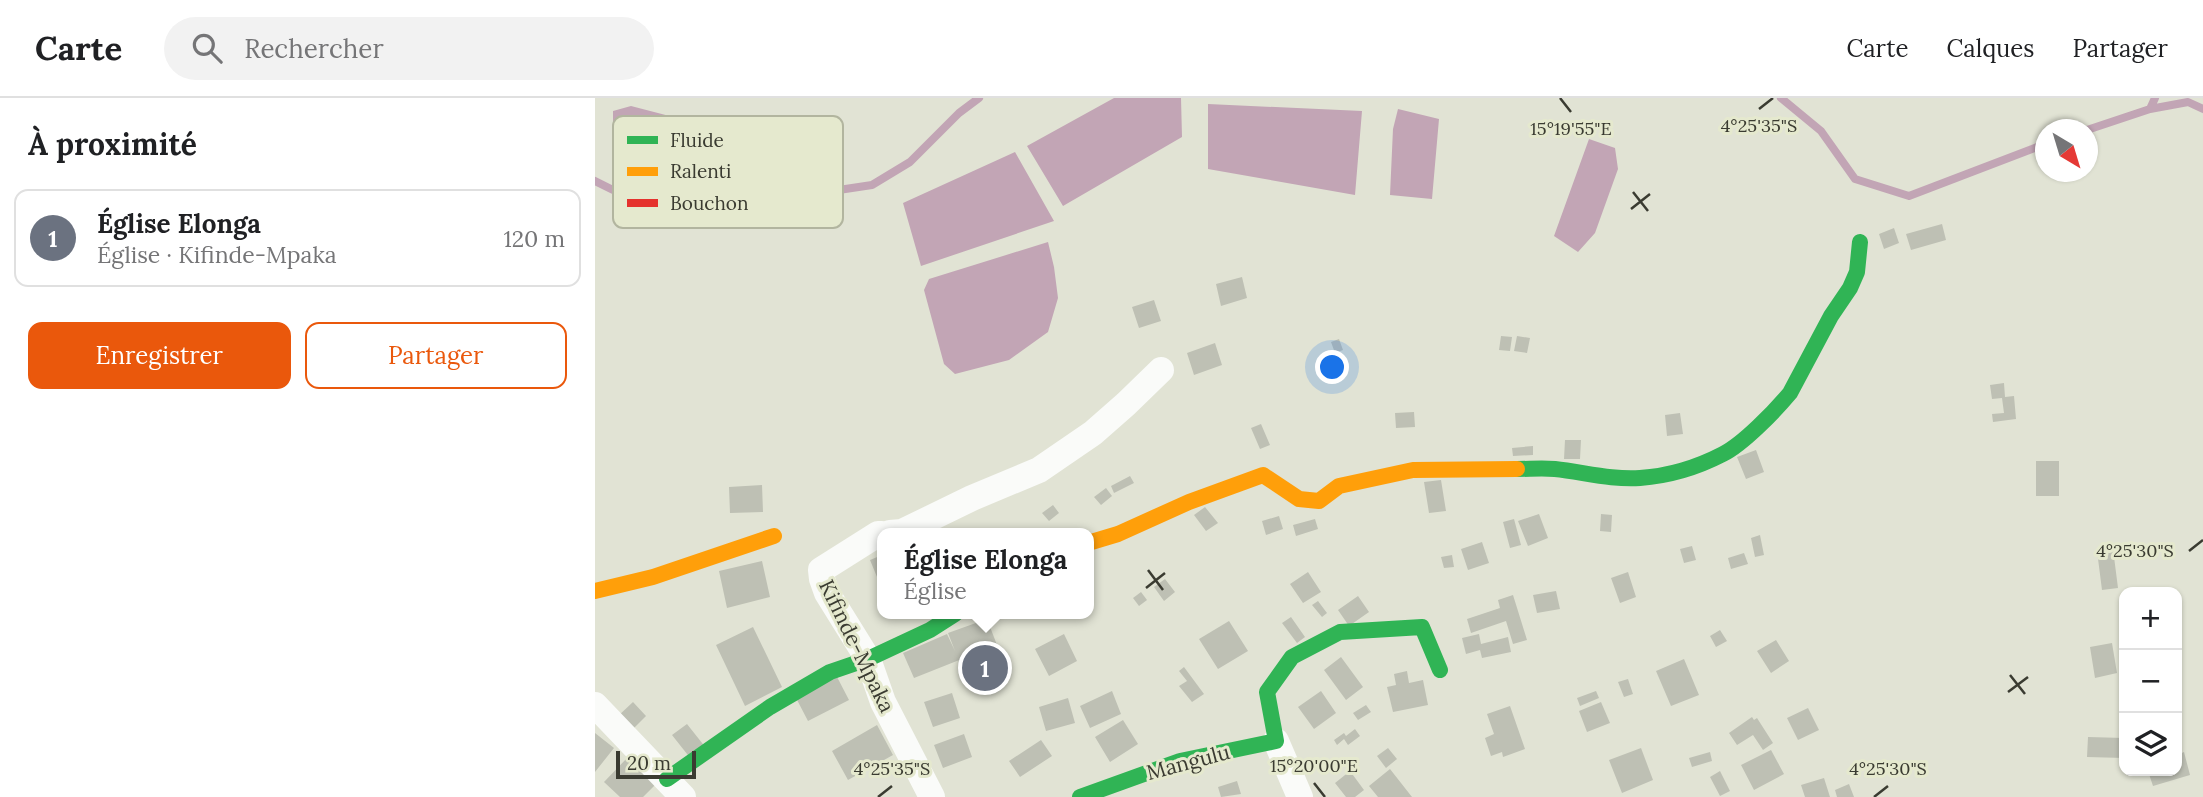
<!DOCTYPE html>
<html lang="fr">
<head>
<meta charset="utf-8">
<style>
	body { margin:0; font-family:Lora,serif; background:#f2f2f2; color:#202124 }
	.controls { position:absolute; right:21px; bottom:21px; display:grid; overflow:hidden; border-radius:14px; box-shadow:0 2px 5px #0004 }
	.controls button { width:63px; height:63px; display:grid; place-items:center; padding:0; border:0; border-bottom:2px solid #e0e0e0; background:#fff; color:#202124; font:35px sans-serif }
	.compass { position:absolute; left:1440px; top:21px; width:63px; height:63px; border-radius:50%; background:#fff; box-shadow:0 2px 5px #0004; rotate:142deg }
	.scale { position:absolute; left:21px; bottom:18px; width:80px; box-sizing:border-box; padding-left:7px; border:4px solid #3a3b31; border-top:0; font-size:19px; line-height:24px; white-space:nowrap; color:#3a3b31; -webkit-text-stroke:5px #e5e9ce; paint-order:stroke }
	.you { position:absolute; left:738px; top:270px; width:24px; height:24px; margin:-18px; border:5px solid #fff; border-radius:50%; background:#1a73e8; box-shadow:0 0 0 10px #1a73e833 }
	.badge { display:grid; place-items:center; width:46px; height:46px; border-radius:50%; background:#ea580c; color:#fff; font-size:23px; font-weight:700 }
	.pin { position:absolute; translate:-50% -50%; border:4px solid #fff; box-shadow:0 2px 7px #0006 }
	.popup { position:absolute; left:282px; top:430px; width:217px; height:91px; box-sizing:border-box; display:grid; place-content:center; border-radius:14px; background:#fff; filter:drop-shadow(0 2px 5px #0005); font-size:23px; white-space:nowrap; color:#757577 }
	.popup b { font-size:26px; color:#202124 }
	.popup::after { content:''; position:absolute; left:50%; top:100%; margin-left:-14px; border:14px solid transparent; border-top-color:#fff }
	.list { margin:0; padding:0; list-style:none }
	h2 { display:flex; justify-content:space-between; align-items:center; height:91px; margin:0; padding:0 28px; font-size:30px }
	h2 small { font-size:23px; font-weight:400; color:#757577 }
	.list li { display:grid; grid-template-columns:46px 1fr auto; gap:21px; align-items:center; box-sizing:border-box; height:98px; margin:0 14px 14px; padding:0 14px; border:2px solid #e0e0e0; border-radius:14px }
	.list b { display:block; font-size:26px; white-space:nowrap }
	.list p { margin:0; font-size:23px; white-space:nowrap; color:#757577 }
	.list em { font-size:23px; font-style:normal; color:#757577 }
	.actions { display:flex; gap:14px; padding:21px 28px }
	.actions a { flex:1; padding:16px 0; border:2px solid #ea580c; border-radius:14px; text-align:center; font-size:24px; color:#ea580c }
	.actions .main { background:#ea580c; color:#fff }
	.icon { flex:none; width:38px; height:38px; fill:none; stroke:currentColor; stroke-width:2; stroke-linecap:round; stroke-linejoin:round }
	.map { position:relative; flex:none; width:1608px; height:699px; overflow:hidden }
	header { display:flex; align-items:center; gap:42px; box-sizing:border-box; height:98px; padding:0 35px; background:#fff; border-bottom:2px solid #e0e0e0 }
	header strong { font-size:33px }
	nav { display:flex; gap:38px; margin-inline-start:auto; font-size:24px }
	.search { width:490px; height:63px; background:#f2f2f2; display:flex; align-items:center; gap:18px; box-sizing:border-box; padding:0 24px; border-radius:38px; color:#757577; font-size:26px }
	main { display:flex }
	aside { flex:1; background:#fff }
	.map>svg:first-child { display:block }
	.water { fill:#c2a5b5 }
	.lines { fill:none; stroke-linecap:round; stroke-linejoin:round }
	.stream { stroke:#c2a5b5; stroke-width:8 }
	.building { fill:#bec0b4 }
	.street { stroke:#fafbf9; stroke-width:26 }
	.fast { stroke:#30b455; stroke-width:16 }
	.slow { stroke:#ff9f0a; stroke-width:16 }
	.ticks { fill:none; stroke:#3a3b31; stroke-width:2.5 }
	.labels { text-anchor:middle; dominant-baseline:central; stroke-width:6; stroke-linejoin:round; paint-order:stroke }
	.street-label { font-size:21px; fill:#3a3b31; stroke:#e5e9ce }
	.key { fill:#e5e9ce; stroke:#b2b59f; stroke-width:2 }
	.key-label { font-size:19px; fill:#3a3b31 }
	.ticks-label { font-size:18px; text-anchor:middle; fill:#3a3b31; stroke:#e5e9ce; stroke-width:6; stroke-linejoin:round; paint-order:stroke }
</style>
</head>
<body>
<header>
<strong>Carte</strong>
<div class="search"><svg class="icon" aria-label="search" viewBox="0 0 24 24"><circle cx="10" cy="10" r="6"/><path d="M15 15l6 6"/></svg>Rechercher</div>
<nav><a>Carte</a><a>Calques</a><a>Partager</a></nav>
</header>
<main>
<aside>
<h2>À proximité<small></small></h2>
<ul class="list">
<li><span class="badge" style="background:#6b7280">1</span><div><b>Église Elonga</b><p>Église · Kifinde-Mpaka</p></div><em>120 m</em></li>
</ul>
<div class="actions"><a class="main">Enregistrer</a><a>Partager</a></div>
</aside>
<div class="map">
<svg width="1608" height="699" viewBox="0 0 1608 699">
	<rect width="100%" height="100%" fill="#e1e3d4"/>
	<path class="water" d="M519 0H586L587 39 468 108 432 48Z
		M613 6 767 13 760 97 613 71Z
		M36 8 132 33V53L18 55V13Z
		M803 11 844 21 837 101 795 97 798 31Z
		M994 41 1020 50 1023 71 1000 135 983 154 959 138Z
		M420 54 459 123 326 168 308 105Z
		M453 144 459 169 463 200 453 234 414 262 360 276 349 266 329 192 334 181Z"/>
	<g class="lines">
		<path class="stream" d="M1186 0 1226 33 1260 81 1314 98 1450 46
			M1555 11 1593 4 1608 11
			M1492 32 1555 11 1560 0
			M0 83 18 92 83 89 130 79 237 93 277 87 315 64 364 15 384 0"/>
	</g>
	<path class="building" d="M1347 126 1351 142 1316 152 1311 136Z
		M1299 130 1304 145 1289 151 1284 136Z
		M647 179 652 200 626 208 621 186Z
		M559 202 566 223 544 230 537 209Z
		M906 238 917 239 915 253 904 252Z
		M922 238 935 240 932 255 919 253Z
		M744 241 748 252 740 255 736 244Z
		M620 245 627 267 599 277 592 255Z
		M1409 285 1410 299 1419 298 1421 321 1398 324 1397 316 1409 315 1407 300 1397 301 1395 287Z
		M819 314 820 329 801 330 800 315Z
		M1085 315 1088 336 1072 338 1070 317Z
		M666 326 675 347 665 351 656 330Z
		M970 342H986L985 361H969Z
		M938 348V357L918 358 917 350Z
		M1161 352 1169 374 1151 381 1142 359Z
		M1441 363H1464V398H1441Z
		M535 378 539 385 519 395 516 388Z
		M846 382 851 413 834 415 829 384Z
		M167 387 168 414 135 415 134 389Z
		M511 390 517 398 506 407 499 399Z
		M458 407 464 415 454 423 447 415Z
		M610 409 623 425 611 433 599 417Z
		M944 416 953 440 933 448 923 423Z
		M1006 416 1017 417 1016 434 1005 433Z
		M684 418 688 431 671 437 667 423Z
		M720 421 723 431 701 438 698 427Z
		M919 421 926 447 915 450 908 424Z
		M1165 437 1169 457 1160 459 1156 440Z
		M887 444 894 465 873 472 866 451Z
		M1097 448 1101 462 1089 465 1085 451Z
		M1518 451 1523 490 1507 492 1502 453Z
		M1149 455 1153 466 1136 471 1133 460Z
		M287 457V491L275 462Z
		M857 457 859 469 849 470 846 459Z
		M167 463 175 499 132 510 124 473Z
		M713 474 726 494 708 505 695 486Z
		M1033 474 1041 499 1025 505 1016 480Z
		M570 481 580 494 569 503 559 489Z
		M961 493 965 511 942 515 938 497Z
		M546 494 552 502 544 508 538 500Z
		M918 497 932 542 918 546 911 523 876 535 872 521 905 510 903 502Z
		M763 498 774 514 754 528 743 512Z
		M723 503 732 515 727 519 717 507Z
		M696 519 710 539 702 545 687 525Z
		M392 521 402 547 319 580 308 555 352 536 360 553 353 535Z
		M634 523 653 553 623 571 604 541Z
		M158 529 187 589 150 608 121 547Z
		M1125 532 1132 543 1121 549 1115 538Z
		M469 536 482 563 454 578 440 551Z
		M884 536 886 546 913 539 916 554 887 560 885 552 871 556 867 540Z
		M1181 542 1194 563 1176 575 1162 553Z
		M1517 545 1522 575 1500 580 1495 549Z
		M402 552 412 573 378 589 368 568Z
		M746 559 768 589 751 602 729 572Z
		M1089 561 1104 597 1076 608 1061 573Z
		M589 569 609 596 597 604 584 588 592 583 584 573Z
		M812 573 814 585 828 582 833 607 798 614 792 589 801 587 799 576Z
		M241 577 254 602 213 623 200 598Z
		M1033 581 1038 596 1029 599 1023 584Z
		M517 593 526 616 495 630 485 608Z
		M726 593 741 615 719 631 703 609Z
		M1001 593 1004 600 985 608 982 600Z
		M357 595 365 620 338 629 329 604Z
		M473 600 480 625 451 633 444 609Z
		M38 604 51 618 35 634 22 619Z
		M1006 604 1015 625 992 634 984 613Z
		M771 607 776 614 763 622 758 615Z
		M915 608 930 651 908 659 907 654 896 658 890 640 899 636 892 616Z
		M1213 610 1224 632 1203 642 1192 620Z
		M1157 619 1159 622 1162 620 1178 645 1168 652 1158 637 1142 647 1134 635Z
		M528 622 543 646 515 664 500 639Z
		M92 626 111 650 96 661 77 637Z
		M282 627 298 657 253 682 237 653Z
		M760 631 765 638 753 647 749 641 742 647 739 642 749 635 751 638Z
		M0 635 19 650 0 674Z
		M369 636 377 659 348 670 339 647Z
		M1493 639 1529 640V660L1492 659Z
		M446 642 457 658 425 679 414 663Z
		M793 650 802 661 791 670 782 658Z
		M1046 650 1058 682 1027 695 1014 662Z
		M1176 652 1189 676 1159 692 1146 667Z
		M1115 654 1117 663 1097 669 1094 660Z
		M1589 654 1595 677 1558 688 1553 673H1582V657Z
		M33 659 61 686 48 699H25L9 684Z
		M795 671 817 699H783L774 688Z
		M755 673 769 692 760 699H751L740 685Z
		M1125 673 1135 693 1125 698 1115 679Z
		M1229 680 1235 699H1210L1206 687Z
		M642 683 646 696 626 699 623 689Z
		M1254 686 1259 699H1242L1240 692Z"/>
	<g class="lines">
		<path class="street" d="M295 435 307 434 377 400 444 372 498 335 531 306 566 272
			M287 436H283L226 472 227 481 232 495 273 561 288 604 337 699
			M0 607 88 699
			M681 643 705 699"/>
		<path class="fast" d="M922 371C935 371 947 370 960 371 988 374 1017 382 1045 380 1073 378 1103 369 1128 356 1148 346 1180 313 1195 295L1236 218 1255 190 1262 174 1265 144
			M72 681 175 609 235 574 273 561 335 532 360 516
			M485 699 585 663 681 643 672 594 697 559 745 534 827 529 845 572"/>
		<path class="slow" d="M493 445 523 436 594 404 668 377 704 401 724 403 744 388 818 372 922 371
			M0 493 58 479 179 438"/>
	</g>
	<path class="ticks" d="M965 0 976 14M1164 11 1178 0M1038 94 1053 113M1036 111 1055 96M1594 453 1608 442M553 472 568 492M551 490 570 475M1415 577 1430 596M1413 594 1433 579M719 685 730 699M283 699 297 688M1279 699 1293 688"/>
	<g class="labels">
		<g class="street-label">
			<text transform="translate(262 548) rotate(64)">Kifinde-Mpaka</text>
			<text transform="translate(593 664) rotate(-15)">Mangulu</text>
		</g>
	</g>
	<rect x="18" y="18" width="230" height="112" rx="10" class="key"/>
	<rect x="32" y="38" width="31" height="8" fill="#30b455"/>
	<rect x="32" y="69" width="31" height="9" fill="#ff9f0a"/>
	<rect x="32" y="101" width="31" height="8" fill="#e5322d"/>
	<g class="key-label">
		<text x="75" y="49">Fluide</text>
		<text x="75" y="80">Ralenti</text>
		<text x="75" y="112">Bouchon</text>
	</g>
	<g class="ticks-label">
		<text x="1164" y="34">4°25'35"S</text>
		<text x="976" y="37">15°19'55"E</text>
		<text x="1540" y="459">4°25'30"S</text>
		<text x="719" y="674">15°20'00"E</text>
		<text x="297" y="677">4°25'35"S</text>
		<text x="1293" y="677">4°25'30"S</text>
	</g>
</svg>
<div class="controls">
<button>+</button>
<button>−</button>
<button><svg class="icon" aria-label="layers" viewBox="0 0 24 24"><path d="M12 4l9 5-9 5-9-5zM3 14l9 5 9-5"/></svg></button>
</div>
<svg class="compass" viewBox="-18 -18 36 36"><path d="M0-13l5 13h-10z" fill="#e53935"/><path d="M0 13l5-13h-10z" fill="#757577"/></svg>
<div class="scale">20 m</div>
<div class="you"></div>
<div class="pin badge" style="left:390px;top:570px;background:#6b7280">1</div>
<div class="popup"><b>Église Elonga</b>Église</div>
</div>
</main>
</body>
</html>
